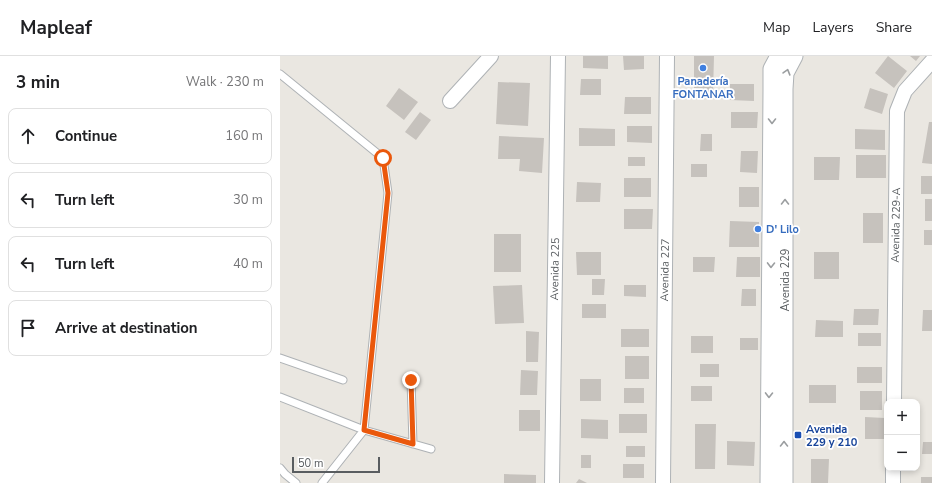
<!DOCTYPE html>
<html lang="en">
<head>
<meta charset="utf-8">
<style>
	body { margin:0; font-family:"Nunito Sans",sans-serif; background:#f2f2f2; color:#202124 }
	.controls { position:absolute; right:12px; bottom:12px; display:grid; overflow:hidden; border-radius:8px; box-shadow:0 2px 6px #0003 }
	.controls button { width:36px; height:36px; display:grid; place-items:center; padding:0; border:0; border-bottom:1px solid #e0e0e0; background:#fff; color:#202124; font:20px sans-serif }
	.scale { position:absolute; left:12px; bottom:10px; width:88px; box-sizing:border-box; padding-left:4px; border:2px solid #595d60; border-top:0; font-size:11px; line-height:14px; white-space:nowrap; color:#595d60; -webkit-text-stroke:3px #fff; paint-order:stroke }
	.stop { position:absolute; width:12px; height:12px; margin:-9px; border:3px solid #ea580c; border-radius:50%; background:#fff }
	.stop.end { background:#ea580c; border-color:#fff; box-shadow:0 1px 4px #0008 }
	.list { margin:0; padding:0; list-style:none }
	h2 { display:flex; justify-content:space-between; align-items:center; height:52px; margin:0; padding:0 16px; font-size:17px }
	h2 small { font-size:13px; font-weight:400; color:#757577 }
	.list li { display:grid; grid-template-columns:26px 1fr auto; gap:12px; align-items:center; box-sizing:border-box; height:56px; margin:0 8px 8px; padding:0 8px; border:1px solid #e0e0e0; border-radius:8px }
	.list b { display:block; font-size:15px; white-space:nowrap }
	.list em { font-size:13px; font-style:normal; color:#757577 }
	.icon { flex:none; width:22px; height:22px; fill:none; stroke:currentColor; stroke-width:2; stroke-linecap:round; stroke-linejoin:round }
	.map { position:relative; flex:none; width:652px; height:427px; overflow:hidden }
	header { display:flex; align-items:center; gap:24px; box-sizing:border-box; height:56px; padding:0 20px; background:#fff; border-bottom:1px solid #e0e0e0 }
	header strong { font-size:19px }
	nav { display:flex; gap:22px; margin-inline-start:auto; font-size:14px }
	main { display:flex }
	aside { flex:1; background:#fff }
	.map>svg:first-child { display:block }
	.building { fill:#c6c2bd }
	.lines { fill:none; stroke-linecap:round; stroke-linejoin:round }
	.service-casing { stroke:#aeb2b5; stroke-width:9 }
	.minor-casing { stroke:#aeb2b5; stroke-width:16 }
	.tertiary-casing { stroke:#aeb2b5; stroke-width:19 }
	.service { stroke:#fff; stroke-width:7 }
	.minor { stroke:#fff; stroke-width:14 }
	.tertiary { stroke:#fff; stroke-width:17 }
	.oneway { stroke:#9b9ea0 }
	.route { stroke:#ea580c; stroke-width:5 }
	.shop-dot { fill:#3f7fe0; stroke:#fff; stroke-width:1.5 }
	.transit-dot { fill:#1a4fb4; stroke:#fff; stroke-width:1.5 }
	.labels { text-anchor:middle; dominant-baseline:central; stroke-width:3.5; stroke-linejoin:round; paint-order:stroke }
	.shop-label { font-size:11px; font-weight:bold; fill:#366cbe; stroke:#fff }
	.street-label { font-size:11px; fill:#595d60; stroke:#fff }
	.transit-label { font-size:11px; font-weight:bold; fill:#164399; stroke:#fff; text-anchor:start }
</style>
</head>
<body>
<header>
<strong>Mapleaf</strong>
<nav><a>Map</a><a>Layers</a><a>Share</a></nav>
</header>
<main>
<aside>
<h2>3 min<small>Walk · 230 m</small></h2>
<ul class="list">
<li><svg class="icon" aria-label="ahead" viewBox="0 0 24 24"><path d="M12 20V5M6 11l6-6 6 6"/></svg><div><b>Continue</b></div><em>160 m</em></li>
<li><svg class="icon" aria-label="left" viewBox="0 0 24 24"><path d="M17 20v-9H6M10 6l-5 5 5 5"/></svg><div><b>Turn left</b></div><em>30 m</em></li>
<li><svg class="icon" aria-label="left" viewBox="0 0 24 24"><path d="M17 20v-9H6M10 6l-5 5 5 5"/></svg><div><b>Turn left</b></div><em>40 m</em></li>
<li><svg class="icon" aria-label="arrive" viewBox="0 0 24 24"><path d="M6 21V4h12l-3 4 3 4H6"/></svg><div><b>Arrive at destination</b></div></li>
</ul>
</aside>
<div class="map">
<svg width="652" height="427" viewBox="0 0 652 427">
	<rect width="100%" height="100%" fill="#eae7e1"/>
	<path class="building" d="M303 0H328V13L303 12Z
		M343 0H364V13L344 14Z
		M414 0H434L433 38H414Z
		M608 0 627 15 614 32 595 17Z
		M630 0H640L636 5Z
		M301 23H321V39H300Z
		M218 26 250 27 248 70 216 68Z
		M450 28H474V45L450 44Z
		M119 32 138 46 124 64 106 50Z
		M590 32 608 38 602 58 584 52Z
		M345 41H371V58H344Z
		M140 56 151 64 136 84 125 76Z
		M451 56H478L477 72H451Z
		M649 66H652V108L642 107Z
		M347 70H372V87L347 86Z
		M299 72 335 73V90H299Z
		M575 73 605 74V94L575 93Z
		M421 78H432V95H420Z
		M219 80 264 82 262 117 239 115 240 103H218Z
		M461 95H478L477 117 460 116Z
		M576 99H606V122H576Z
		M348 101H365V110H348Z
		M534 101H560L559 124H534Z
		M411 108H427V121H411Z
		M641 120H652V138H641Z
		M344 122H371V141H344Z
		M297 126 321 127 320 146H296Z
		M459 131H479V151H459Z
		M645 143H652V165H645Z
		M344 153H373L372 173H344Z
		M583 157H603V187H583Z
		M450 165 479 166V191H449Z
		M644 174H652V189H644Z
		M214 178H241V216H214Z
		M296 196H321V219H297Z
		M534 196H559V223H534Z
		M413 201H435L434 216H413Z
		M457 201H480V221H456Z
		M312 223H325L324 239H312Z
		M242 229 244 267 215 268 213 230Z
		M344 229H366V241L344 240Z
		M462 233H476V250H461Z
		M302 248H326V262H302Z
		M574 253H599L598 269H573Z
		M643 254H652V275H642Z
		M536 264 563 265V281H535Z
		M341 273H369V291H341Z
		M246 275 259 276 258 306H246Z
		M578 277H601V290H578Z
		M411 280H433V297H411Z
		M460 282H478V294H460Z
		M345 300H369V323H345Z
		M420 308H439V321H420Z
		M577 311H602V327H577Z
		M241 314 258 315 257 339H240Z
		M300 323H321V345H300Z
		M529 329H556V347H529Z
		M411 330H432V345H411Z
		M344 332H364V347H344Z
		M580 335H602V354H580Z
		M239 354H260V375H239Z
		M339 358H367V377H339Z
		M585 361 605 362V383H585Z
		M301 363 328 364V383L301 382Z
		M415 368H436L435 413H415Z
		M447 385 475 386 474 410 447 409Z
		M643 386H652V398H642Z
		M346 390H365V401H346Z
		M301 399H311V412H301Z
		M531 403H549L548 427H531Z
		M343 408H364V422H343Z
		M224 418 256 419V427H224Z
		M641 421H652V427H641Z
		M299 423 307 427H296Z"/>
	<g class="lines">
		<defs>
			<path id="service" d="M0 18 103 102 108 137 84 374 42 427
				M0 302 63 324
				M131 324 133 388
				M0 341 84 374 151 393
				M0 412 5 418 16 427"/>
			<path id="minor" d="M170 45 211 0
				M614 346 617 55 625 35 652 5
				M272 427 278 0
				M383 427 387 0
				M613 427V412"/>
			<path id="tertiary" d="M489 427 492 34V13L499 0
				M504 427V33L505 17 514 0"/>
		</defs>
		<use href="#service" class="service-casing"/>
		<use href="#minor" class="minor-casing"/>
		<use href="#tertiary" class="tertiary-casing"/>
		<use href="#service" class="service"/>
		<use href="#minor" class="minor"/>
		<use href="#tertiary" class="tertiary"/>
	</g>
	<defs><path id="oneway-chevron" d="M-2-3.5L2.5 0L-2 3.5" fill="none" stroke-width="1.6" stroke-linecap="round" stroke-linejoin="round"/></defs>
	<g class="oneway">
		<use href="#oneway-chevron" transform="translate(507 16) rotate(-74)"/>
		<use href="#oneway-chevron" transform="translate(492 65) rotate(90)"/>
		<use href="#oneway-chevron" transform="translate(505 146) rotate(-90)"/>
		<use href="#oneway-chevron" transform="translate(491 209) rotate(91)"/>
		<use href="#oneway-chevron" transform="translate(489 339) rotate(91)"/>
		<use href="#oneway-chevron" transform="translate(504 388) rotate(-90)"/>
	</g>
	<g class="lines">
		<path class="route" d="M103 102 108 137 84 374 133 388 131 324"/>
	</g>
	<g class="shop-dot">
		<circle cx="423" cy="12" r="4"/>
		<circle cx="478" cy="173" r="4"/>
	</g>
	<rect class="transit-dot" x="514" y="375" width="8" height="8" rx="2"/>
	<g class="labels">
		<g class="shop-label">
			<text x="423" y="25">Panadería<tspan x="423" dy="13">FONTANAR</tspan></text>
			<text x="486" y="173" text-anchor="start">D' Lilo</text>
		</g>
		<g class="street-label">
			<text transform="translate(616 169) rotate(-89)">Avenida 229-A</text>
			<text transform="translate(275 213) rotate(-89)">Avenida 225</text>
			<text transform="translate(385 214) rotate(-89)">Avenida 227</text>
			<text transform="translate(505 224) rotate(-90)">Avenida 229</text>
		</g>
		<g class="transit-label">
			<text x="526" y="373">Avenida<tspan x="526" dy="13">229 y 210</tspan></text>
		</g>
	</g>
</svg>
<div class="controls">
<button>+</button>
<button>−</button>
</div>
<div class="scale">50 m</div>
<div class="stop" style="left:103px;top:102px"></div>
<div class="stop end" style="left:131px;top:324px"></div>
</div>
</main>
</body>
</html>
